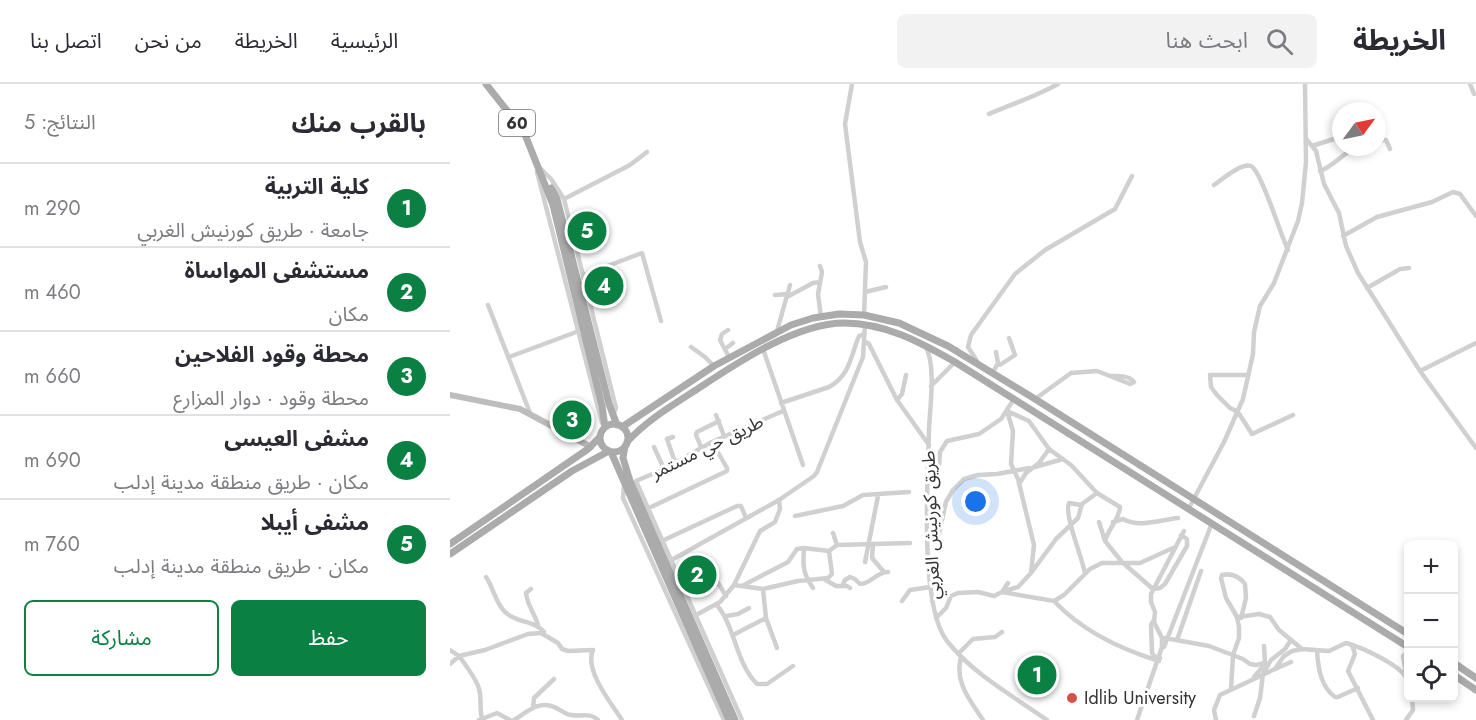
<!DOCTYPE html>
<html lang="ar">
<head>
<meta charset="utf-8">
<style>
	body { margin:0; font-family:Jost,"Noto Sans Arabic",sans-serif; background:#f2f2f3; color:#2b2b33; direction:rtl }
	.controls { position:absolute; right:18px; bottom:18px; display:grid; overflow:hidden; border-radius:9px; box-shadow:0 3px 9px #0003 }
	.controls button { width:54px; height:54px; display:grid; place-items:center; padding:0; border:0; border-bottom:2px solid #e1e1e2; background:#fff; color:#2b2b33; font:30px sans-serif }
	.compass { position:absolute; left:882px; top:18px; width:54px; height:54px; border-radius:50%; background:#fff; box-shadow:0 3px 9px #0003; rotate:57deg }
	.you { position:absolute; left:526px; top:418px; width:21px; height:21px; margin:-15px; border:4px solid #fff; border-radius:50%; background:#1a73e8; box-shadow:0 0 0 9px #1a73e833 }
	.badge { display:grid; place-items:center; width:39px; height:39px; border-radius:50%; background:#0b8043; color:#fff; font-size:20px; font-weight:700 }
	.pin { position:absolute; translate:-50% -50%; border:3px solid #fff; box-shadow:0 2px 6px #0006 }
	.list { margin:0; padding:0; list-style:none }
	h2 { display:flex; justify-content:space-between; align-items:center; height:78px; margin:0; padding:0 24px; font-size:26px }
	h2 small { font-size:20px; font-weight:400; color:#7c7c81 }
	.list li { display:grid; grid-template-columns:39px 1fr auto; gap:18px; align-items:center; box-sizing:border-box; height:84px; padding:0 24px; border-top:2px solid #e1e1e2 }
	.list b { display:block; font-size:22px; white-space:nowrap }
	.list p { margin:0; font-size:20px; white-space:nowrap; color:#7c7c81 }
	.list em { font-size:20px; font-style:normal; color:#7c7c81 }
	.actions { display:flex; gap:12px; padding:18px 24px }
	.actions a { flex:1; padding:14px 0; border:2px solid #0b8043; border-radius:9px; text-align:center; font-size:21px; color:#0b8043 }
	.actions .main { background:#0b8043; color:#fff }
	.icon { flex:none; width:33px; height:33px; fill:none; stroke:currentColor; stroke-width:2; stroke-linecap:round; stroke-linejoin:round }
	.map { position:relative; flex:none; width:1026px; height:636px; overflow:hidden; direction:ltr }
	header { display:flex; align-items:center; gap:36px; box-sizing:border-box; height:84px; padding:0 30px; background:#fff; border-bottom:2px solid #e1e1e2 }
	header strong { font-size:28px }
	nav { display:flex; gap:33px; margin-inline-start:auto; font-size:21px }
	.search { width:420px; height:54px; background:#f2f2f3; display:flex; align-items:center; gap:15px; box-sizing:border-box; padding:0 21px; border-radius:9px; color:#7c7c81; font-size:22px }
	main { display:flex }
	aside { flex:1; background:#fff }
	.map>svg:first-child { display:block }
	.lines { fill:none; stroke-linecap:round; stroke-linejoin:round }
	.street { stroke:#d0d0d0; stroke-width:4.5 }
	.secondary { stroke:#bdbdbd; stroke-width:6 }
	.primary { stroke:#ababab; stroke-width:7 }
	.poi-dot { fill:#d75048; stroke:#fff; stroke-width:2 }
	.labels { text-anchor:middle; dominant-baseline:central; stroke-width:6; stroke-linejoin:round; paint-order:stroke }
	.shield { fill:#fff; stroke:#707070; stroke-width:1.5 }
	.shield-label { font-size:16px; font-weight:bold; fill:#333 }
	.street-label { font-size:18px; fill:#333; stroke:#fff }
	.poi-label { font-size:18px; fill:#333; stroke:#fff; text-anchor:start }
</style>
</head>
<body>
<header>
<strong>الخريطة</strong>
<div class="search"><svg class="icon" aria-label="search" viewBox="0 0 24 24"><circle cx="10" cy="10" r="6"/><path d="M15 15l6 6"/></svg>ابحث هنا</div>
<nav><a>الرئيسية</a><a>الخريطة</a><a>من نحن</a><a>اتصل بنا</a></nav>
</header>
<main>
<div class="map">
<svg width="1026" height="636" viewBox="0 0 1026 636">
	<rect width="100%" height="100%" fill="#fff"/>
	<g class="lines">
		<path class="street" d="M402 0 395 40 410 158 416 178 414 232
			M1020 0 1024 10
			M539 30C562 20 587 12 608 0
			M857 56 866 67 874 100 889 129 896 162 908 189 970 287 1026 364
			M927 57 936 56 940 65
			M862 62 887 54
			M89 83 101 95 114 115 166 324 163 331
			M870 87C886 81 894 67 908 63
			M87 88 152 339
			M764 101C771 96 792 78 801 82 811 86 831 152 838 166
			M114 115 180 81 197 68
			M893 152 927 133 982 118 1003 108 1010 110 1026 132
			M370 182 372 188 368 210 371 233
			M134 191 192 169 211 237
			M917 204 950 185 959 184
			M415 208 436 203
			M325 211 338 210
			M337 213 363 199 370 198
			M38 221 80 329
			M278 246 272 250 270 256 279 273
			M327 247 340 201
			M414 257 419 260 447 316 479 361
			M241 263 255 273 264 282
			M476 263C486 282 480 323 479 345 478 392 469 522 497 557 523 590 563 612 597 636
			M275 265 283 259
			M313 265 353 381
			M59 273 129 247
			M527 277 518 263 521 251 565 190 595 166 665 125 682 92
			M548 279 550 281 565 271 559 254
			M970 287 1026 259
			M542 290 548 279 546 268
			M798 291H760L761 303 767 311 780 324 788 328 802 350 843 331
			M660 292C668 292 679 291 684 298L680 300Z
			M481 302 505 278
			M585 315 621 289 647 287 660 292
			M447 316 452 310 456 291
			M331 319 379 303C400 292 401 271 409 252L414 250
			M557 327 579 337 599 365 621 381 647 409 670 423C670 434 658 445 655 457
			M557 327 563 347 561 380 568 395 584 461 581 489
			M266 331 274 352
			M223 353 217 355 225 378
			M204 363 214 385
			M251 363 246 351 247 348 269 337
			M489 383 490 368 497 357 529 350 551 335 564 315
			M186 397 292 636
			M186 397 214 385 262 358 333 327
			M569 400 576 389 589 379 599 365
			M174 402 173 414 274 636
			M631 421 619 419C614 431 632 473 635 489
			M199 424 277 387V384L262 358
			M739 424 774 358 793 315 803 270 804 248 810 222 824 199 848 137 852 119 856 78 855 0
			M345 432 393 422 413 411 459 408
			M649 438 655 457 672 478 703 505 710 504 715 500 737 462V455L731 451
			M663 438 673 435C689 444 710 436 728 434
			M383 449 387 461
			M214 456 287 422H291L296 434
			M478 456 489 450 496 418 503 406 514 395 528 391 547 390 585 383 613 375
			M423 460 422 474 434 488
			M354 464C353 481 352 488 363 504
			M415 478 428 412
			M216 479 329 416 364 392 367 388 413 273 415 240
			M256 479 276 512
			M36 493C43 503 46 520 55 528 66 539 84 536 94 548
			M374 495 386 502H397L400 504
			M284 501 313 505 348 497 378 494 382 490 379 467 387 461 460 459
			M292 502 338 478 347 465 354 464 379 467
			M392 502 395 496 400 493 405 495 410 500C421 500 426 488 438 488
			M81 505 76 509C77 521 85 530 88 541
			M313 505 316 534 327 564
			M555 507 568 503 581 489 606 455 628 434 632 420 647 409
			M552 508 604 517 614 511 640 485 652 479H690L723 464
			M452 517 460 506 480 503
			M482 517 489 511 501 512 508 509 528 508 544 512 552 508 558 499
			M604 517C632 547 670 565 709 577
			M266 520C286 543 285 578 307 600H317L343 582
			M246 531 270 518 284 501 310 447 325 438 330 425 329 416
			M276 532 288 530 299 524
			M789 533 809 530 820 533 829 546 852 565
			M486 534 496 524 501 512
			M704 536 701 541 702 569 705 573 710 574
			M283 551 316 534
			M715 554 759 562 793 575 800 580 806 581 815 579 814 562
			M727 556 751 487
			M902 561 905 570 898 587 923 636
			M714 563 762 439
			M0 566 9 572 35 566 78 550 91 549 108 559 112 565 118 567 143 566C134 586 161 619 172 636
			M867 567C868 584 871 603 885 613H888L908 604
			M508 570 523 555 545 553 552 548
			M511 573C504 598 520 616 533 636
			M0 580 9 572C15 580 27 596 29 605 32 615 29 624 32 634
			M825 585 841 578
			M804 593 816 579
			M957 594 953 572 958 568
			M781 605 783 571 789 554V543L787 533 776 514 771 494 772 491C781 489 789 492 795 500L796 514 791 534
			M83 624 84 614 104 595
			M804 632 810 614 813 590 821 576 835 565 841 556
			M29 636 47 629 60 636
			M64 636C76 629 88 616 104 623 110 625 114 630 121 631 132 633 139 628 148 636
			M687 636 712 563V554L704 538 705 528 701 518V510L734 447
			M766 636 764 626 770 611 825 585 834 572 842 567 852 565 879 567 896 559C911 563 951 581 957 595 958 598 958 602 958 605
			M956 636 963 626 962 614"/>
		<path class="secondary" d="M0 311 70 325 141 363"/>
		<path class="primary" d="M36 0 74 48 103 121 152 322 155 343
			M101 104 107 115 159 320 167 341
			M150 354a14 14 0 1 1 28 0a14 14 0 1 1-28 0Z
			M172 343 264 282 341 241 363 234 389 230 414 231 449 239 498 262 585 315 958 550
			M177 358C196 337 221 322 246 306 285 280 346 239 394 239 435 239 470 258 505 278L958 563
			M175 362 173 374 180 397 285 636
			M161 368 279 636
			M0 460 138 365 150 353
			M0 470 122 387 159 367
			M1004 579 1026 594
			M1004 591 1026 606"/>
	</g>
	<circle class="poi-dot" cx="622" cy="614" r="6"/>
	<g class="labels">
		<rect class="shield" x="49" y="26" width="36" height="26" rx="4.5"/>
		<g class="shield-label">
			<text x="67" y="39">60</text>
		</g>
		<g class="street-label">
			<text transform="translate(257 363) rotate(-26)">طريق حي مستمر</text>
			<text transform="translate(481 441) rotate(-92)">طريق كورنيش الغربي</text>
		</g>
		<g class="poi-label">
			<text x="634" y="614">Idlib University</text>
		</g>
	</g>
</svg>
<div class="controls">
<button>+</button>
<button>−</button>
<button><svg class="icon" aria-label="locate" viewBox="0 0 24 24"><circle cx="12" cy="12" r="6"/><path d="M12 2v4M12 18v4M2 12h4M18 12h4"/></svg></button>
</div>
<svg class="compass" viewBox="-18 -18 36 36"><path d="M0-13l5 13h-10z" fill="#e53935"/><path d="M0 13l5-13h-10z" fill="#7c7c81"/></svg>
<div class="you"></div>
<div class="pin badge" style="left:587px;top:591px">1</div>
<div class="pin badge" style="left:247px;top:491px">2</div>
<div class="pin badge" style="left:122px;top:336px">3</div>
<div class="pin badge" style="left:154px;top:202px">4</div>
<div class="pin badge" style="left:137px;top:147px">5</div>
</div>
<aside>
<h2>بالقرب منك<small>النتائج: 5</small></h2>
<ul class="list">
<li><span class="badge">1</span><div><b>كلية التربية</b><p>جامعة · طريق كورنيش الغربي</p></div><em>290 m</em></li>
<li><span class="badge">2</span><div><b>مستشفى المواساة</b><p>مكان</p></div><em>460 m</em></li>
<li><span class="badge">3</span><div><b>محطة وقود الفلاحين</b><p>محطة وقود · دوار المزارع</p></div><em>660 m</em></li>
<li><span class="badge">4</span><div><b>مشفى العيسى</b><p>مكان · طريق منطقة مدينة إدلب</p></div><em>690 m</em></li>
<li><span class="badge">5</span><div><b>مشفى أيبلا</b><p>مكان · طريق منطقة مدينة إدلب</p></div><em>760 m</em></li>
</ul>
<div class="actions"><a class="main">حفظ</a><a>مشاركة</a></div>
</aside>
</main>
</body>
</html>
